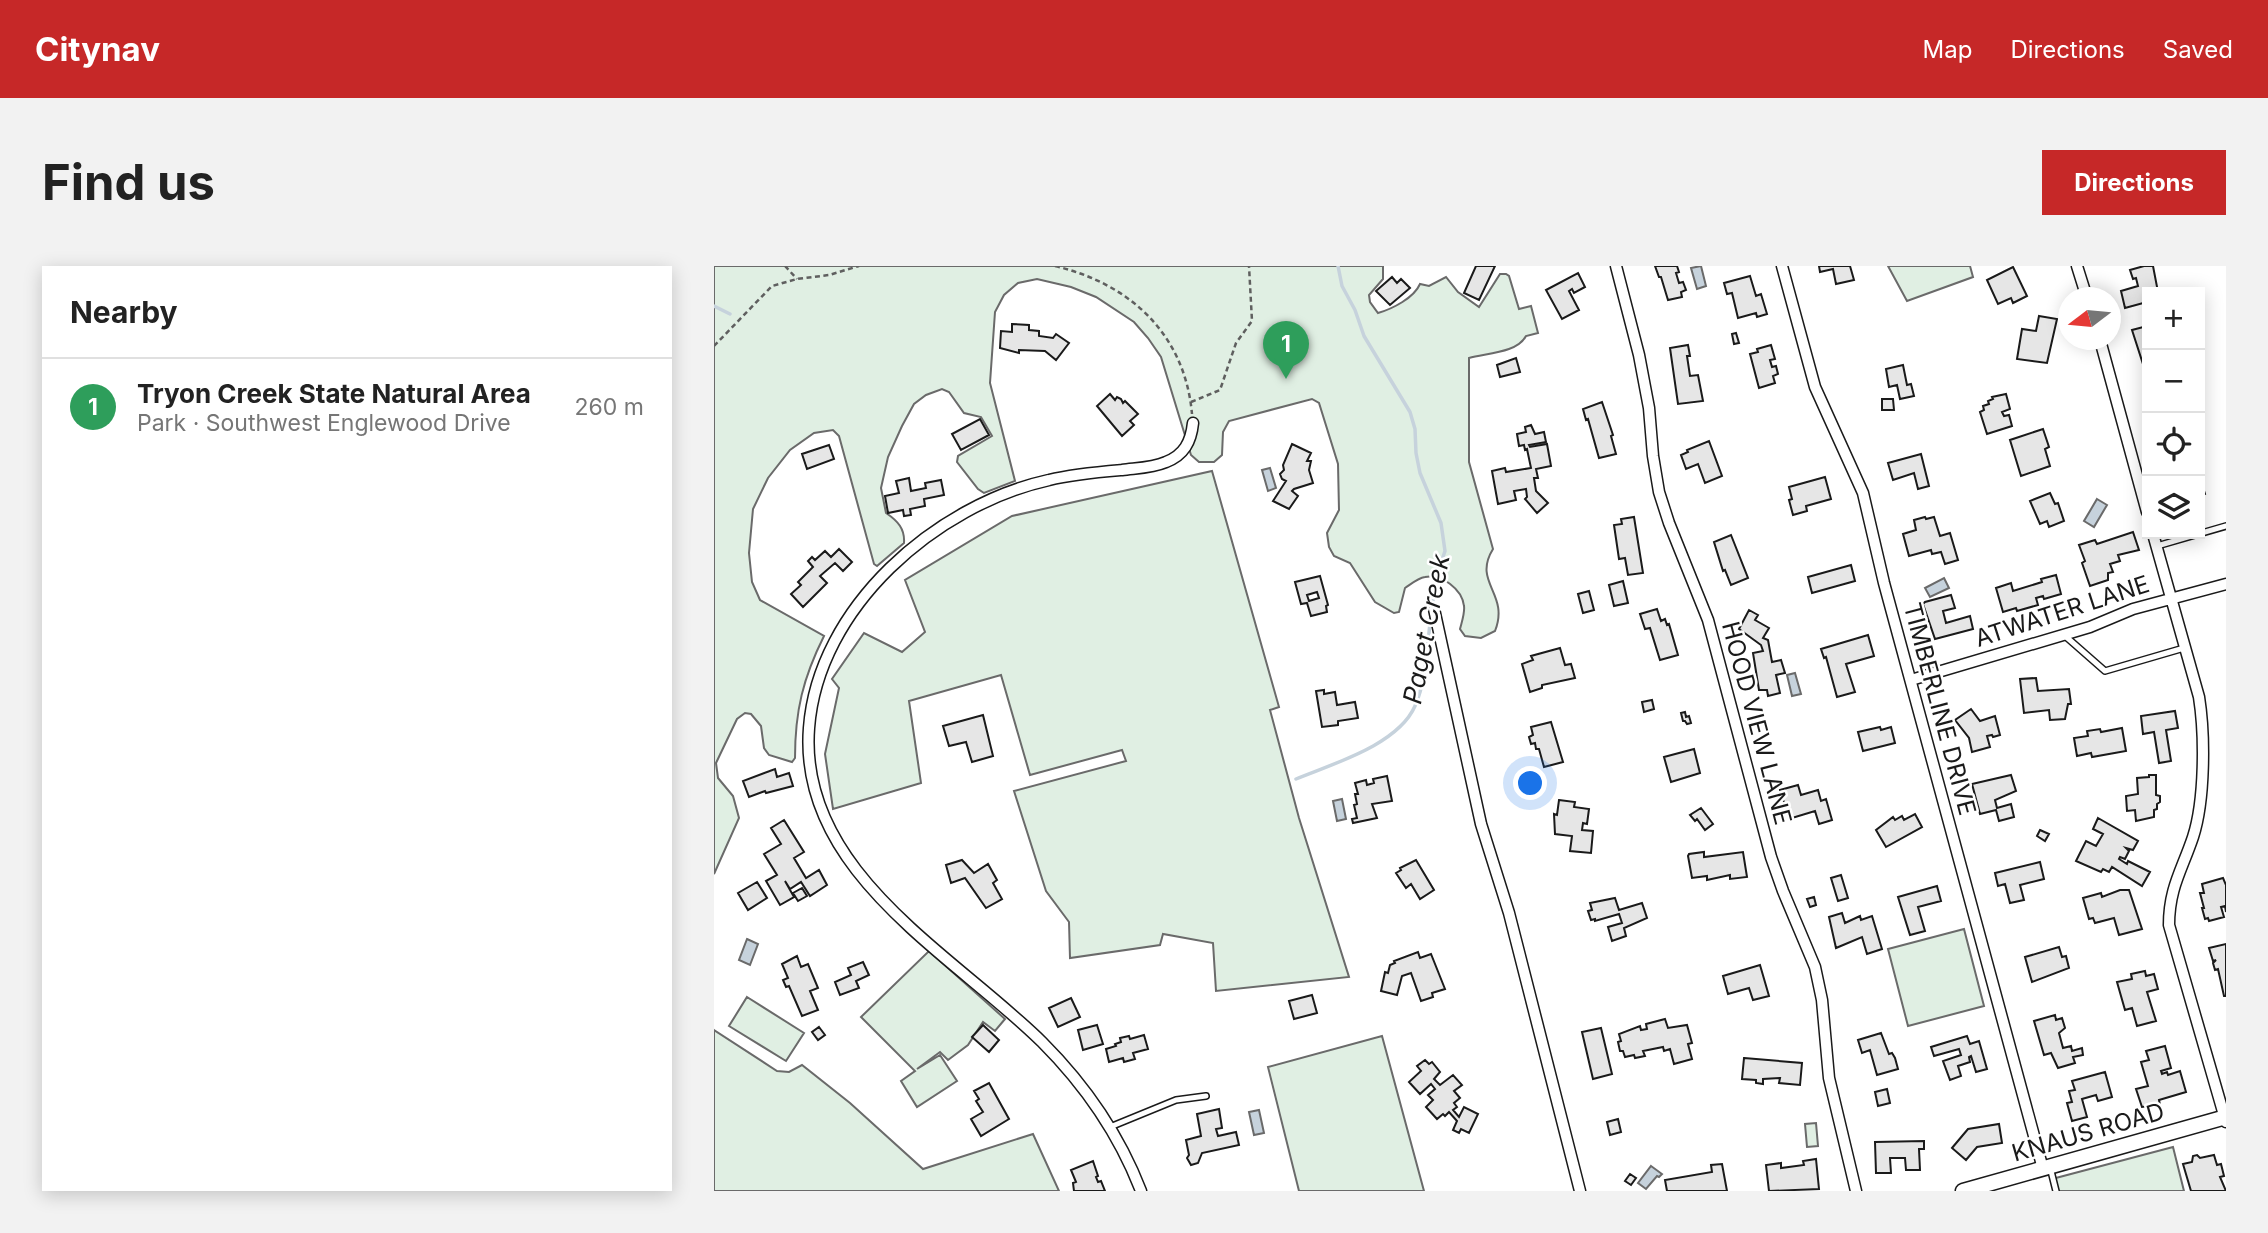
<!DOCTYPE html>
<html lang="en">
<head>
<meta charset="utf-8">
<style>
	body { margin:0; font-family:Inter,sans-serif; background:#f2f2f2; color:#222 }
	.controls { position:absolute; right:21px; top:21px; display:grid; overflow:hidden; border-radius:0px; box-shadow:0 4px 18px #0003 }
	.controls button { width:63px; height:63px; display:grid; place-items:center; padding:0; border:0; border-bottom:2px solid #e0e0e0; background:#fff; color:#222; font:35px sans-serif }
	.compass { position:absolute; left:1344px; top:21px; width:63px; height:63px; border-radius:50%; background:#fff; box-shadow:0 4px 18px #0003; rotate:254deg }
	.you { position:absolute; left:817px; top:518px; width:24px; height:24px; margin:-18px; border:5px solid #fff; border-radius:50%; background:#1a73e8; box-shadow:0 0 0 10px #1a73e833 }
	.badge { display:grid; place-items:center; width:46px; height:46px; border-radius:50%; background:#c62828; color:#fff; font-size:23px; font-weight:700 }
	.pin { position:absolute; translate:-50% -58px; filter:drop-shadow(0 2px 4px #0008) }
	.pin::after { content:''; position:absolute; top:37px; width:24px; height:21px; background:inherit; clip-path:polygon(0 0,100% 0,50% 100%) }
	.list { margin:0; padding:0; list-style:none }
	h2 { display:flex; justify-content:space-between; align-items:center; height:91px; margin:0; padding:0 28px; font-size:30px }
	h2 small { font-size:23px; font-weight:400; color:#767676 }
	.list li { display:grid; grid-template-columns:46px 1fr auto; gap:21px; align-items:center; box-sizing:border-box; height:98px; padding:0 28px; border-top:2px solid #e0e0e0 }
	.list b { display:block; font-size:26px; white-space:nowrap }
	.list p { margin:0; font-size:23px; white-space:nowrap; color:#767676 }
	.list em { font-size:23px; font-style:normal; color:#767676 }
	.icon { flex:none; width:38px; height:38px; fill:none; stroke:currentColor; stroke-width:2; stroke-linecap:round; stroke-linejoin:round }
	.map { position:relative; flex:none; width:1512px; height:925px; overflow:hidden; border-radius:0px }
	header { display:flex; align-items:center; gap:42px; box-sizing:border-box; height:98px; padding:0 35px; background:#c62828; color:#fff }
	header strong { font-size:33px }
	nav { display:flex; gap:38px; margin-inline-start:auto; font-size:24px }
	.intro { display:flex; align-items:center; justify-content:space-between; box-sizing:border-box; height:168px; padding:0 42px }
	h1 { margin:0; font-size:49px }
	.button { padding:18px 32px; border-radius:0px; background:#c62828; color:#fff; font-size:24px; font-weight:700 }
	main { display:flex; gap:42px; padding:0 42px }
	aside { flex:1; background:#fff; border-radius:0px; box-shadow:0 4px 18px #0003 }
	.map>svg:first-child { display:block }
	.green { fill:#e0efe3; stroke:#6a6a6a; stroke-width:2 }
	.water { fill:#c6d2dc; stroke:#6a6a6a; stroke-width:2 }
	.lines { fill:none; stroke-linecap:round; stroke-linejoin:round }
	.stream { stroke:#c6d2dc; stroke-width:3.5 }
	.building { fill:#e6e6e6; stroke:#1a1a1a; stroke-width:2; fill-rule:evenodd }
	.service-casing { stroke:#1a1a1a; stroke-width:8 }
	.minor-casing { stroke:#1a1a1a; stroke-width:13 }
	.tertiary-casing { stroke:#1a1a1a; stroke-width:17 }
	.path { stroke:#5f5f5f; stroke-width:2.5; stroke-dasharray:5 3.5; stroke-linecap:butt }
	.service { stroke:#fff; stroke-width:5 }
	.minor { stroke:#fff; stroke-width:10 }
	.tertiary { stroke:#fff; stroke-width:14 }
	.labels { text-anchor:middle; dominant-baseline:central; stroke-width:5; stroke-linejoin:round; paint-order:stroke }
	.street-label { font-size:24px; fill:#1a1a1a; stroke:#fff }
	.water-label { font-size:26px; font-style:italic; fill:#1a1a1a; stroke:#fff }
</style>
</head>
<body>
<header>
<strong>Citynav</strong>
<nav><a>Map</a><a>Directions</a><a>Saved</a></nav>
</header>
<div class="intro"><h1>Find us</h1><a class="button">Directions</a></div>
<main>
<aside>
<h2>Nearby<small></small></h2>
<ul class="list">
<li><span class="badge" style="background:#2e9e5b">1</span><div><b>Tryon Creek State Natural Area</b><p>Park · Southwest Englewood Drive</p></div><em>260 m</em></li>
</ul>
</aside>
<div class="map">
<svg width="1512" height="925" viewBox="0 0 1512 925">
	<rect width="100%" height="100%" fill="#fff"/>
	<path class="green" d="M0 0H669V13L655 29 656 36 664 47C678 43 700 32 706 18L715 20 732 11 744 26 765 41 786 8H792L795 10 805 43 817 40 824 67 812 70C803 87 773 87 755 92V196L779 283C758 317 796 327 781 365L767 372 751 370 746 363C748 355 751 347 750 340 748 323 728 308 711 311 704 312 697 318 691 322L685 346 680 347 661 336 636 297 620 290 615 281 613 267 625 244 624 198 605 137 598 133 515 155 509 166 508 189 500 196H485L477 189 447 91 434 72 420 56 382 31 357 21 323 13 304 17 290 29 281 46 276 117 301 215 270 227 264 223 243 196 244 190 278 170 267 151 250 147 235 126 228 123 212 129 200 138 188 160 174 191 167 222 172 247C184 255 191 263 190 277L163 300 160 298 125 170 119 164 100 167 76 184 54 212 39 243 35 287 38 316 46 334 110 370C89 412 81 445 81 492L78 496 55 489 50 482 47 460 37 448 31 447 23 453 2 497 4 512 19 530 25 552 0 608Z
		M1174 0H1256L1259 11 1193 35Z
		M498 205 565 441 556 444 585 552 635 711 502 725 499 677 449 668 446 679 356 692 355 656 332 625 300 525 412 495 408 484 316 509 287 409 195 435 207 517 119 543 111 488 125 422 118 413 150 367 188 386 211 366 191 314 298 250Z
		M1250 663 1270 740 1194 760 1174 683Z
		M215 685 291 753 281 765 269 756 254 779 234 794 226 786 203 803 226 789 243 815 203 841 187 815 201 805 147 751Z
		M33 731 90 767 72 795 15 760Z
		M0 764 63 805 75 806 88 799 136 837 209 903 319 868 345 925H0Z
		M668 770 710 925H585L554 801Z
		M1102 857 1104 880 1093 881 1091 858Z
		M1459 881 1470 925H1341L1338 913Z"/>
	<path class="water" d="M987 0 992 20 983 23 977 2Z
		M556 202 562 222 554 225 548 204Z
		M1383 233 1393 239 1380 261 1370 255Z
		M1230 312 1235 322 1216 331 1211 322Z
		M1081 407 1087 428 1078 430 1073 409Z
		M628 533 632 553 623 555 619 535Z
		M33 673 44 678 36 699 25 694Z
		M545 844 550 867 540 869 535 846Z
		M937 900 948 908 945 911 943 910 932 923 924 917Z"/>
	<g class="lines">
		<path class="stream" d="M624 0 628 20 641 44 650 70 696 146 701 163 702 187 706 207 727 257 731 285 722 312 718 341
			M0 40 16 48
			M582 513C618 498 684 479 701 440 713 413 713 378 717 349"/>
	</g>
	<path class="building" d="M762 0H781L765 34 750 27Z
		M941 0H963L965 6 962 7 965 17 969 16 972 24 967 26 968 31 954 34 947 11H945Z
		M1105 0H1136L1140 14 1122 18 1119 3 1106 6Z
		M1430 0H1439L1444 26H1433V36L1411 42 1407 25 1424 20 1422 12 1419 13 1416 4Z
		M1299 1 1313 30 1299 37 1297 32 1284 38 1273 14Z
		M864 7 871 21 860 27 858 23 855 25 865 44 848 53 832 24Z
		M1036 10 1042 30 1047 28 1053 48 1043 51 1042 47 1024 52 1018 27 1013 28 1010 17Z
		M678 11 683 17 687 13 696 22 676 39 662 25Z
		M1325 50 1343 53 1333 97 1303 93 1308 63 1322 65Z
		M298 58 315 59V64L325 65V70L339 72 342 68 355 77 342 94 331 85 305 84V87L286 82 287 65 298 66Z
		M1433 60V96L1429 98 1418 64Z
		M1022 67 1025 77 1020 78 1018 68Z
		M974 79 976 90H973L976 110 984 109 989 135 964 138 956 82Z
		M1057 79 1061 93 1056 94 1058 101 1062 100 1064 108 1059 110 1061 117 1045 122 1036 88 1044 86 1043 83Z
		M802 92 806 106 786 111 783 99Z
		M1189 99 1193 119 1197 118 1200 130 1186 133 1183 119 1175 121 1172 103Z
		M396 128 401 134 403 131 407 133 409 137 411 135 424 148 416 155 420 159 408 170 383 140Z
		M1292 128 1296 143 1288 146 1290 150 1295 149 1298 160 1273 168 1266 146 1270 144 1269 140 1275 138 1274 135 1279 133 1278 131Z
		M1168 133H1179L1180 144H1168Z
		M888 136 899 169 897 170 902 188 885 192 874 153 872 154 869 143Z
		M266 153 275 169 247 184 238 168Z
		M817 159 821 168 830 166 832 176 815 179 816 181 833 178 837 200 822 203 824 212H820L822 225 834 237 823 247 811 233 813 231 812 223 800 225 802 234 784 238 778 205 791 202 792 206 817 202 813 183 811 184 810 179 805 180 803 168 812 166 811 161Z
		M1329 163 1335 181 1331 183 1336 200 1307 210 1296 174Z
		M995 175 1008 210 991 217 984 198 972 203 967 189 974 186 973 184Z
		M578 178 597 187 593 195H597L595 204 599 217 580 223 578 225 584 230 575 243 559 235 572 215 568 213 566 208 570 204 569 199Z
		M115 179 120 193 93 203 88 188Z
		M1207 188 1215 220 1204 223 1200 207 1179 214 1174 197Z
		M1111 211 1117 233 1092 240 1093 245 1079 249 1075 234 1078 233 1075 221Z
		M195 212 197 225 212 222 211 217 227 214 230 229 210 233 211 240 196 243 197 249 190 250 189 244 174 247 171 230 185 227 182 215Z
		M1486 212 1491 228 1486 230Z
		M1336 227 1341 238 1344 237 1350 255 1335 261 1333 255 1326 258 1316 235Z
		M920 251 929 307 914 309 911 292 905 293 900 259 908 258 907 253Z
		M1211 251 1212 253 1220 251 1226 270 1236 267 1244 294 1231 298 1227 286 1218 288 1217 284 1195 290 1189 268 1202 264 1200 254Z
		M1419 266 1425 284 1404 289 1406 295 1396 298 1399 306 1394 307V314L1376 320 1368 297 1371 295 1365 279 1381 274 1383 278Z
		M1017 269 1034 312 1017 319 1011 304 1009 305 1000 276Z
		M125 283 138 296 129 305 121 297 106 310 113 317 89 341 77 328 87 319 84 316 99 301 94 295 98 291 101 294 111 285 117 291Z
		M1137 299 1141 315 1098 327 1094 311Z
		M1342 309 1347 328 1330 333 1329 330 1322 332 1324 339 1303 345 1302 342 1289 346 1282 322 1297 317 1299 325 1328 316 1327 313Z
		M606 310 614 339 612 340 613 346 597 350 593 337 587 338 581 316ZM603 326 605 332 595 335 593 329Z
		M909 315 914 337 900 340 895 319Z
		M875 325 880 344 869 347 864 328Z
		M1237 329 1241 342 1229 345 1232 357 1256 350 1259 363 1221 373 1209 338 1211 336Z
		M943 343 947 355 951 353 953 359 955 358 964 389 946 394 936 362 931 363 926 348Z
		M1035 344 1044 349 1041 354 1055 362 1049 372 1054 374 1058 396 1067 394 1071 407 1062 409 1066 427 1054 430 1053 424H1045L1039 387 1049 385 1047 379 1025 363Z
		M1154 369 1160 390 1132 398 1141 426 1123 431 1112 391 1110 392 1107 383Z
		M846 382 851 399 857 398 861 412 828 419V422L816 426 808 398 819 394 817 390Z
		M1322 412 1324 425 1355 423 1357 438H1354L1351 453 1336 454 1335 444 1310 447 1306 413Z
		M610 424V428L621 426 623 439 641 436 644 452 624 455V459L608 461 602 425Z
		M938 434 940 443 930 446 928 436Z
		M1257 443 1266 455 1281 450 1286 469 1279 471 1278 469 1273 470 1276 481 1258 486 1255 472 1241 454Z
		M1461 445 1464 462 1452 464 1457 495 1445 497 1440 466 1429 468 1427 450Z
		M971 446 972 451 975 450 977 457 973 458 971 455H969L967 447Z
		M269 449 279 490 258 496 252 476 235 480 229 460Z
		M837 456 849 496 830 501 825 483H822L821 477 817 478 815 471 819 469 817 461Z
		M1166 461 1167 464 1177 461 1181 477 1149 485 1144 466Z
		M1408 462 1412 485 1378 491 1377 487 1363 490 1360 472 1374 470 1373 465 1386 463 1387 466Z
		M980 483 986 507 957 516 950 491Z
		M61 503 63 511 75 507 79 520 52 527 51 525 35 531 29 515Z
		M1297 509 1302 525 1281 534 1283 542 1297 538 1300 551 1285 555 1282 544 1266 548 1258 518Z
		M1435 509H1442V529L1446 530V536L1443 538V543L1440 544V551L1422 555 1421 544 1413 545 1412 530 1424 528 1423 512 1435 511Z
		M673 510 678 535 658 538 663 552 639 557 638 553 643 552 640 539 643 538 641 528H644L641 517 652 514 653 519 660 517 659 513Z
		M1084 519 1087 529 1104 524 1107 535 1112 533 1118 554 1105 558 1101 545 1078 552 1075 542 1072 543 1066 524Z
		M845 534 861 536 860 541 875 543 873 558 869 557 868 564 879 565 877 587 856 585 858 570 841 568 840 548 843 549Z
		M987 542 999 558 991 564 983 553 981 555 976 549Z
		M1201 548 1208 561 1172 581 1162 564 1179 551 1181 554 1188 550 1190 554Z
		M1384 552 1424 575 1419 584 1412 582 1415 585 1411 593 1406 591 1405 593 1413 598 1414 595 1436 606 1428 620 1398 601 1395 606 1389 603 1387 606 1362 595 1372 575 1382 580 1389 568 1379 563Z
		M70 554 90 586 80 592 92 612 105 604 113 619 96 630 87 616 76 623 71 615 80 631 66 639 52 615 63 609 50 588 67 578 57 562Z
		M1326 564 1335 568 1331 575 1323 570Z
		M990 586V591L1029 586 1033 611 1016 613V609L993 614V610L978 612 974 590 975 588Z
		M248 594 260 607 274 598 283 614 279 617 288 633 272 642 251 612 237 617 232 599Z
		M702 594 720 624 706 633 697 618 692 622 682 607 687 604 686 602Z
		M1326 596 1330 613 1306 619 1310 634 1296 637 1291 618 1284 620 1281 607Z
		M1127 609 1134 632 1124 635 1117 612Z
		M1509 612 1512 619V646L1511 640 1507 641 1510 651 1495 655 1494 652 1491 653 1488 642H1490L1486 627H1490L1488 618Z
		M43 616 53 632 34 644 24 627Z
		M1223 620 1227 635 1204 641 1211 665 1196 669 1184 631Z
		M88 622 93 630 84 635 79 627Z
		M1406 624H1415L1428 663 1405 669 1400 652 1381 657 1379 652 1375 653 1369 632 1387 627 1388 631Z
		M1100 631 1102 639 1096 641 1093 633Z
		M901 632 905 644 928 637 933 652 910 662 912 670 898 675 894 661 908 657 905 648 881 655V653L877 654 874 645 878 644 876 637Z
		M1128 647 1131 657 1146 650 1147 654 1158 650 1168 683 1153 688 1148 671 1122 682 1115 651Z
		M1512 678V730H1510L1504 703 1501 704 1499 697 1502 694 1499 695 1495 682Z
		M1345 681 1348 691 1352 690 1355 702 1318 716 1311 691Z
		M704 686 706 692 717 688 731 723 718 727 719 731 707 735 697 707 688 710 683 729 667 725 671 706 674 707 676 699 681 697 680 695Z
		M83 690 87 701 94 698 104 722 96 725 104 744 88 750 75 720 72 721 69 714 74 712 68 698Z
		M149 696 155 709 142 715 145 722 126 729 121 716 137 709 134 702Z
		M1046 699 1055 730 1039 734 1035 722 1014 728 1009 710Z
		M1431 705 1432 710 1440 708 1444 723 1433 726 1442 755 1423 760 1418 742 1411 744 1403 716 1418 713 1417 708Z
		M598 729 603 747 580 753 575 735Z
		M357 732 366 751 344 761 335 742Z
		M1341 749 1342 754 1348 752 1351 762 1345 767 1349 782 1357 780 1358 785 1368 782 1369 789 1359 791 1361 797 1344 802 1337 787 1330 789 1320 755Z
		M951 753 954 762 973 759 978 777 974 778 978 793 960 798 956 783 950 785 949 781 929 785 931 790 921 792 920 789 911 791 909 785H906L904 776 907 775 905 768 926 760 927 764 933 763 932 758Z
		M269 759 285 774 275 786 258 771Z
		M383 759 389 778 369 784 364 764Z
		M105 761 111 769 104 774 98 766Z
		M887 762 898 808 879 813 868 766Z
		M1167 767 1175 788 1178 787 1181 792 1184 803 1163 809 1156 784 1148 787 1144 774Z
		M430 769 434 783 419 787 421 793 410 796 409 792 395 796 392 783 402 780 401 778 407 776 406 772 415 770 416 773Z
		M1253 770 1256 778 1265 775 1273 803 1262 806 1257 790 1255 791 1256 796 1244 800 1247 810 1236 814 1229 795 1247 789 1245 783 1220 790 1217 781Z
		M1451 780 1457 802 1447 805 1448 808 1453 806 1454 809 1466 805 1472 826 1445 834 1446 839 1428 841 1422 823 1434 820 1427 796 1435 794 1432 785Z
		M1030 792 1088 797 1086 819 1065 817 1066 812 1049 813V818L1042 817V814L1028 813Z
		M711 794 715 798 718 796 726 806 720 813 726 819 739 809 748 819 740 825 746 832 740 837 743 841 739 844 745 851 750 841 764 848 755 867 747 863 745 867 739 864 743 855 735 846 731 850 729 848 723 853 712 841 719 834 714 829 721 823 717 818 706 828 695 816 707 805 703 800Z
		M1391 806 1398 831 1384 835 1382 829 1368 833 1373 851 1358 855 1353 837 1358 836 1355 825 1361 824 1358 815Z
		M275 817 295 853 267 870 257 853 269 846 262 835 265 833 260 825Z
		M1173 823 1176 837 1164 840 1161 826Z
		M505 843 508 862 502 863 504 870 522 866 525 879 488 887 484 897 477 899 473 892 475 889 472 874 487 870 483 848Z
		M904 853 907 866 896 869 893 856Z
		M1285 858 1288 877 1263 881 1252 894 1238 882 1254 863Z
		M1210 875V883H1205L1206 904H1192L1191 892H1176L1177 907H1162L1161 876Z
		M1483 889 1486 892 1500 889 1503 899 1507 898 1510 910 1506 911 1512 925H1477L1469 898 1478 896 1479 890Z
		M1102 893 1105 923 1055 925 1052 899 1067 897V902L1090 899 1089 895Z
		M379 895 384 910 382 911 384 916 387 915 391 925H360L359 917 362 916 357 904Z
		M1008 898 1013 925H953L951 914 998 906 997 899Z
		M916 908 922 912 917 919 911 915Z"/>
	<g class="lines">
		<defs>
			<path id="service" d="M1443 280 1512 260
				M1350 369 1391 405 1470 382
				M396 861 462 834 492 830
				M1336 901 1342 925"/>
			<path id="minor" d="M902 0 925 89 935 142 939 190 945 226 955 257 994 354 1057 591 1069 625 1101 701 1108 734 1115 812 1142 925
				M1068 0 1101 121 1149 227 1170 317 1329 903
				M1363 0 1373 32
				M1386 74 1433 246
				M1439 268 1485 431C1491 469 1491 534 1479 571 1468 604 1455 622 1455 659L1512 856
				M720 343 767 558 795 647 866 925
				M1197 414 1376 361 1419 343 1512 318
				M427 925C405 868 371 819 328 776 239 688 84 606 95 462 104 341 222 239 335 214 359 208 384 206 408 204 423 202 438 202 452 196 470 189 477 176 479 157"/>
			<path id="tertiary" d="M1249 925 1512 851"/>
		</defs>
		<use href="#service" class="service-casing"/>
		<use href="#minor" class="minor-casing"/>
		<use href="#tertiary" class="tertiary-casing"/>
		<path class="path" d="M71 0 83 13
			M341 0C417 18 471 69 478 148
			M0 80 58 20 83 13 115 9 145 0
			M477 136 506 124 522 77 538 55 535 0"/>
		<use href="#service" class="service"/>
		<use href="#minor" class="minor"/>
		<use href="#tertiary" class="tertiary"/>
	</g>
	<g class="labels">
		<g class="street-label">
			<text transform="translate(1348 345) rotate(-18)">ATWATER LANE</text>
			<text transform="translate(1226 443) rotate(75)">TIMBERLINE DRIVE</text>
			<text transform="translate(1043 457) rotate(75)">HOOD VIEW LANE</text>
			<text transform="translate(1374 866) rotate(-16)">KNAUS ROAD</text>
		</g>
		<g class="water-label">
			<text transform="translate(712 363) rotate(-79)">Paget Creek</text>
		</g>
	</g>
</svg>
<div class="controls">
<button>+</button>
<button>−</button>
<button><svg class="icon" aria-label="locate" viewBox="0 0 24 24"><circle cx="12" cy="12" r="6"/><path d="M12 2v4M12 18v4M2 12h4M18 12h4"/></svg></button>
<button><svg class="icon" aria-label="layers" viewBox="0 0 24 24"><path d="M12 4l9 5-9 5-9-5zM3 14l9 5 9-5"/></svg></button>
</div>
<svg class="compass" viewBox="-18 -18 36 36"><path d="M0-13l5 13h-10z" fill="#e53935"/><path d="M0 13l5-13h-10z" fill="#767676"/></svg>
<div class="you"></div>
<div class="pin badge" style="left:572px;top:113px;background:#2e9e5b">1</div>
</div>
</main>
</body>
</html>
